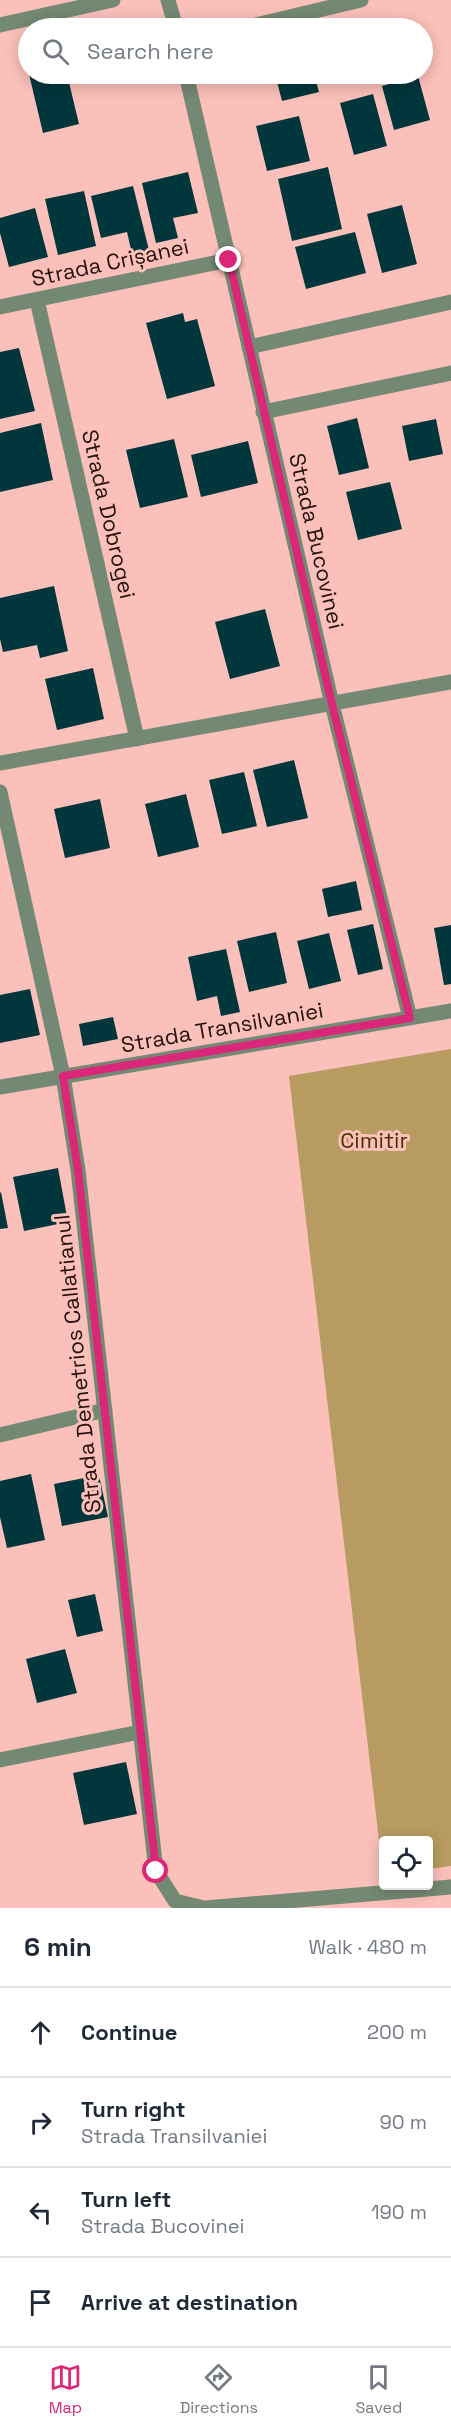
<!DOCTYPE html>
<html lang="en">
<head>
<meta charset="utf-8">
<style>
	body { margin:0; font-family:"Space Grotesk",sans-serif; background:#f2f2f3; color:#1f2937 }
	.controls { position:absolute; right:18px; bottom:18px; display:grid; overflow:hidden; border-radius:6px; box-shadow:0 3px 15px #0003 }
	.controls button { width:54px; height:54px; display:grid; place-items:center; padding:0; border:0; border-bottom:2px solid #e0e1e3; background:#fff; color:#1f2937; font:30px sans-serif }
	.stop { position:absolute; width:18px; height:18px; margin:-14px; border:4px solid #db2777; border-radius:50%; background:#fff }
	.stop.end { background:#db2777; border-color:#fff; box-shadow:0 2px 6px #0008 }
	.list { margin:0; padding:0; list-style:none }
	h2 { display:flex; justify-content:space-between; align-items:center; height:78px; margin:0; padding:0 24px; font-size:26px }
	h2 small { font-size:20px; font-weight:400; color:#747a83 }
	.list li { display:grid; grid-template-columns:39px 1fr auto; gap:18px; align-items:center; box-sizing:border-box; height:90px; padding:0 24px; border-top:2px solid #e0e1e3 }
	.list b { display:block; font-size:22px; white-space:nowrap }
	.list p { margin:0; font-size:20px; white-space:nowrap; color:#747a83 }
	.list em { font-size:20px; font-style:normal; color:#747a83 }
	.icon { flex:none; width:33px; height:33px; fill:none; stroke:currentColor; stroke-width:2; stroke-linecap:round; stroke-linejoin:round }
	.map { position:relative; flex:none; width:451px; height:1908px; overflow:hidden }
	.search { position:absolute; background:#fff; box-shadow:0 3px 15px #0003; left:18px; right:18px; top:18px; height:66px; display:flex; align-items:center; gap:15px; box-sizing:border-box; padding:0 21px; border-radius:33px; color:#747a83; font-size:22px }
	.sheet { height:438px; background:#fff }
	nav { display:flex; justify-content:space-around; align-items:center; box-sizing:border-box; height:84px; border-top:2px solid #e0e1e3; background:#fff; font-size:16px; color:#747a83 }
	nav a { display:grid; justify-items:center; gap:3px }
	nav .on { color:#db2777 }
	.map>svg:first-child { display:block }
	.green { fill:#b79b61 }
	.building { fill:#00363c }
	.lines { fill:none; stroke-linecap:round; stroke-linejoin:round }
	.street { stroke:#748974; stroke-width:15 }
	.route { stroke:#db2777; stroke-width:8 }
	.labels { text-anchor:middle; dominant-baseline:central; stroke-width:6; stroke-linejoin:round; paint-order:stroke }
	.street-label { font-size:22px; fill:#25110f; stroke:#fbc0ba }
	.park-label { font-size:22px; fill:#463200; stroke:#fbc0ba }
</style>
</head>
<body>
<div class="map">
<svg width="451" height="1908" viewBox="0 0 451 1908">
	<rect width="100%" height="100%" fill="#fbc0ba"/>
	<path class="green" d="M451 1049V1866L429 1869 428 1840H384L383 1874 289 1076Z"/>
	<path class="building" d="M29 74H67L79 124 43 133Z
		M275 74H314L319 92 282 101Z
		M418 76 430 120 394 130 382 86Z
		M373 94 387 146 354 155 340 103Z
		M299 116 310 161 267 171 256 126Z
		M328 167 342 229 292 241 278 179Z
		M188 172 198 213 173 218 178 238 156 243 142 183Z
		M133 186 150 254 133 258 127 232 101 238 91 196Z
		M84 191 96 246 58 255 45 199Z
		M402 205 417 264 382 273 367 214Z
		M35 208 48 257 9 267 0 233V218Z
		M355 232 366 273 306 289 295 247Z
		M183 313 185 322 197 319 215 386 167 399 146 323Z
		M19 348 35 411 0 419V352Z
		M357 418 369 468 339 475 327 426Z
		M436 419 443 454 409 461 402 426Z
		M41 423 53 480 0 492V433Z
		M174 439 188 497 140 508 126 450Z
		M248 441 258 483 201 497 191 455Z
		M390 482 402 529 358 540 346 492Z
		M54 586 68 651 40 658 37 645 3 652 0 639V598Z
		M265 609 280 666 230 679 215 622Z
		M93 668 104 719 57 730 45 679Z
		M294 760 308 818 267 827 253 770Z
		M244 772 257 826 222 834 209 780Z
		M186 794 199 847 158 857 145 804Z
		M100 799 110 848 65 858 54 809Z
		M356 881 362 910 328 917 322 889Z
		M373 924 383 969 358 975 347 930Z
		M451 925V984L444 985 434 928Z
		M276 932 287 983 249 992 237 941Z
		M329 933 341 981 309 989 297 941Z
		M226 949 240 1012 221 1016 217 996 197 1001 188 957Z
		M30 989 40 1035 0 1043V995Z
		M113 1017 118 1039 83 1046 79 1024Z
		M58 1168 68 1222 24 1231 13 1177Z
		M1 1192 8 1228 0 1229V1193Z
		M31 1474 45 1540 7 1548 0 1517V1481Z
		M99 1475 108 1517 62 1526 54 1484Z
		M95 1594 103 1631 77 1637 68 1600Z
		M65 1649 77 1693 37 1703 26 1659Z
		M126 1762 137 1814 84 1825 73 1773Z"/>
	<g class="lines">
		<path class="street" d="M168 0 176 28
			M0 25 113 0
			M243 28 361 0
			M186 74 332 704 410 1018
			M37 300 137 739
			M0 307 229 260
			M249 347 451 302
			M263 412 451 373
			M0 763 451 682
			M0 792 63 1076 78 1170 156 1871 175 1901 204 1908
			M0 1087 451 1011
			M0 1435 105 1410
			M0 1760 140 1732
			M205 1908 451 1887"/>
	</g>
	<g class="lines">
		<path class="route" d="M156 1871 78 1170 63 1076 410 1018 332 704 229 260"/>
	</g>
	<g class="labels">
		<g class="street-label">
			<text transform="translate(110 262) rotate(-12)">Strada Crișanei</text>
			<text transform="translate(109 514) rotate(77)">Strada Dobrogei</text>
			<text transform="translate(317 541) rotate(77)">Strada Bucovinei</text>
			<text transform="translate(222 1027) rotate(-10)">Strada Transilvaniei</text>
			<text transform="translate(77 1364) rotate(-96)">Strada Demetrios Callatianul</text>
		</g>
		<g class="park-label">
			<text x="374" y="1140">Cimitir</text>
		</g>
	</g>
</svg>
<div class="controls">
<button><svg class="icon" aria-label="locate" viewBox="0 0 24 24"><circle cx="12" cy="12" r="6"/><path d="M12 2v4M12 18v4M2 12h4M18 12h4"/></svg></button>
</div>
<div class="stop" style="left:156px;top:1871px"></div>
<div class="stop end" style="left:229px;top:260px"></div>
<div class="search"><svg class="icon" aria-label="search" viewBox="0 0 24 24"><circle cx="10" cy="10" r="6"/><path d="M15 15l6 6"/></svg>Search here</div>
</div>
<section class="sheet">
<h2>6 min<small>Walk · 480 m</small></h2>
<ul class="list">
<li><svg class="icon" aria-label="ahead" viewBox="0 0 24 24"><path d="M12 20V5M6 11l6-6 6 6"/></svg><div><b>Continue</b></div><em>200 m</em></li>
<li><svg class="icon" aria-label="right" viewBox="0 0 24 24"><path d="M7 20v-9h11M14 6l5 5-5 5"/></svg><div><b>Turn right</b><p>Strada Transilvaniei</p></div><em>90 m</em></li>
<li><svg class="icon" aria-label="left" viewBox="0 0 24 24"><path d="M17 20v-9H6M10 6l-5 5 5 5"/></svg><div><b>Turn left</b><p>Strada Bucovinei</p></div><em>190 m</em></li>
<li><svg class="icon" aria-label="arrive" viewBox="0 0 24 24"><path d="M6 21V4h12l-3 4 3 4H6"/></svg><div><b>Arrive at destination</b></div></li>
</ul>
</section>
<nav>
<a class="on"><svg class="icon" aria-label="map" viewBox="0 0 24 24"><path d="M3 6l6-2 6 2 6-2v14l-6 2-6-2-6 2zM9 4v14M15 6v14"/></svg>Map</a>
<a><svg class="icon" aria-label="directions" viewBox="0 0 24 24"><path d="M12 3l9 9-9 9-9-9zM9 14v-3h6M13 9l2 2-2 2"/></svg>Directions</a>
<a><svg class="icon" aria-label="saved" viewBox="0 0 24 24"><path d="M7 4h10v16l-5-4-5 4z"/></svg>Saved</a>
</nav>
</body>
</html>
